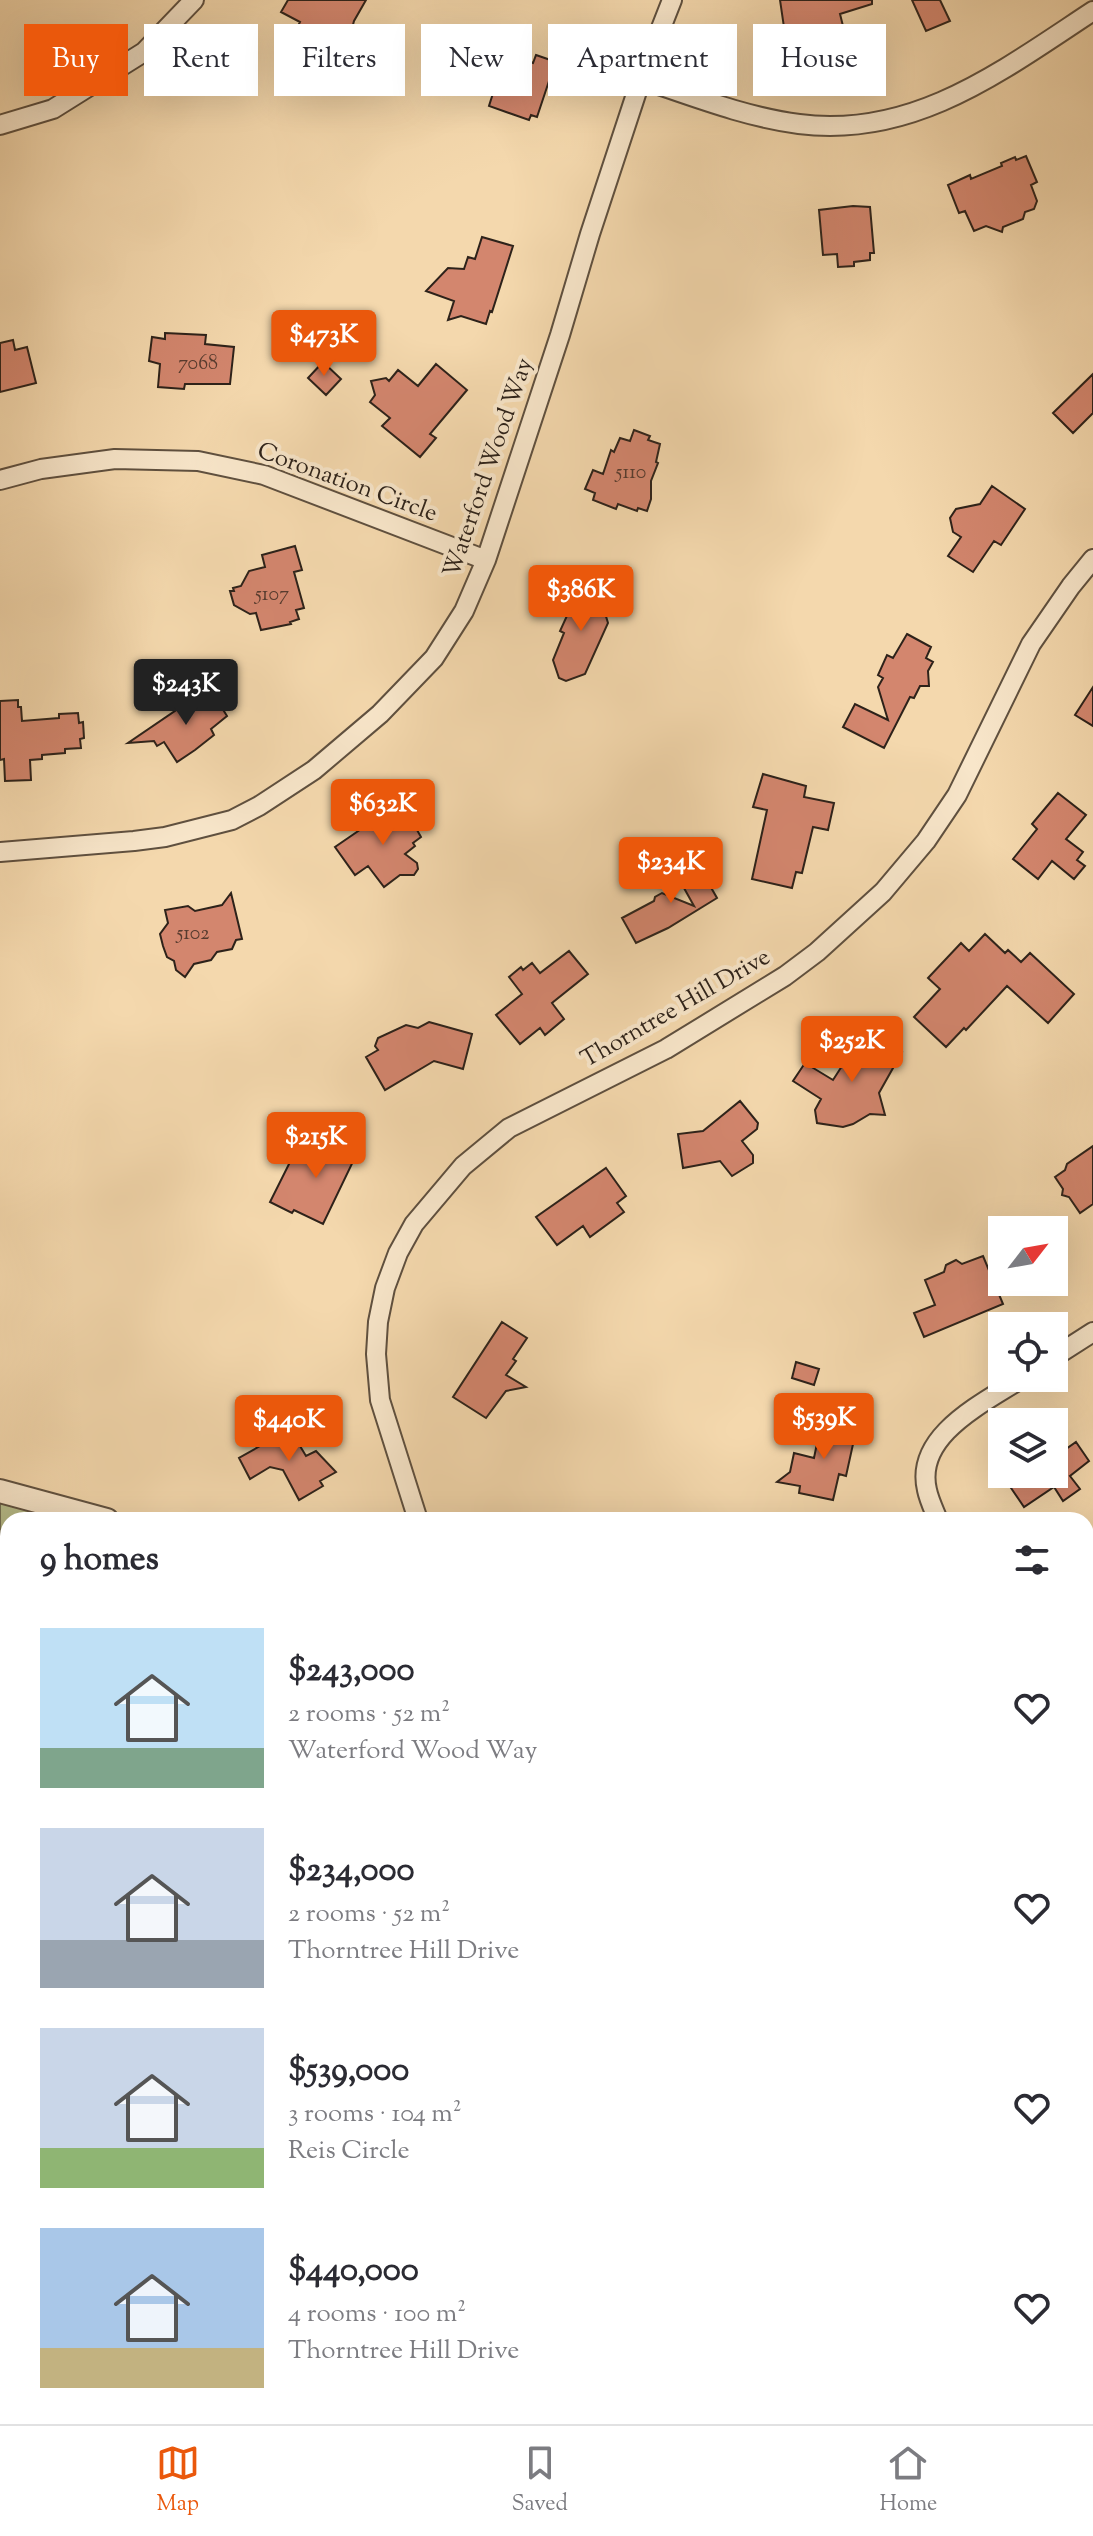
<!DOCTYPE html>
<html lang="en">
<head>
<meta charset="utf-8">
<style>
	body { margin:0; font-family:"Sorts Mill Goudy",serif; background:#f7f7f7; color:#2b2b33; height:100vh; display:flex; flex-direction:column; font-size:30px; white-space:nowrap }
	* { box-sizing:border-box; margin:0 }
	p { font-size:26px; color:#7c7c81 }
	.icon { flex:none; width:44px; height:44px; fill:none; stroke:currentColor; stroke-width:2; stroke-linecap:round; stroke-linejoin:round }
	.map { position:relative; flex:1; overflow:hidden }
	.sheet { position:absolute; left:0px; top:1512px; width:1094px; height:912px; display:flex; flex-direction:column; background:#fff; border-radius:24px 24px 0 0; box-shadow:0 8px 32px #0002 }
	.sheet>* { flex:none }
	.hud { position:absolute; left:24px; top:24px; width:1046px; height:72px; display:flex; gap:16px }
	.needle { width:52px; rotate:59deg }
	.controls { position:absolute; left:988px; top:1216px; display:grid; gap:16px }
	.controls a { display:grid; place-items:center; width:80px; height:80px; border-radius:0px; background:#fff; box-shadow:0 8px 32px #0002; font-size:40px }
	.price { position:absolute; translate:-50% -68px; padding:0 18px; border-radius:8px; background:#ea580c; color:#fff; font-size:26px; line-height:52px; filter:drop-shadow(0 2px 4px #0008) }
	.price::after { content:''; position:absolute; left:50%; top:48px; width:24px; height:18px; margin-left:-12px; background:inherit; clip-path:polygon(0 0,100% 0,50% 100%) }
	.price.on { background:#222; color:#fff }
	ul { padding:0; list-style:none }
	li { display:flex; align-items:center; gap:24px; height:200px; padding:0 40px }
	li span { display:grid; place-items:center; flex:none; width:224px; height:160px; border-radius:0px; color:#555 }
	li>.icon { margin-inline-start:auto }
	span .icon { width:96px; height:96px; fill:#fffc; stroke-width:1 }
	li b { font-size:34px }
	h2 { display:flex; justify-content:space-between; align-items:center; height:96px; padding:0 40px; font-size:34px }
	.pill { padding:0 28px; border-radius:0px; background:#fff; box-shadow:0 8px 32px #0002; font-size:28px; line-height:72px }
	.pill.on { background:#ea580c; color:#fff }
	.tab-bar { display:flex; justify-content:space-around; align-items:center; height:112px; border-top:2px solid #e1e1e2; background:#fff; font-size:22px; color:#7c7c81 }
	.tab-bar a { display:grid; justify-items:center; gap:4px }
	.tab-bar .on { color:#ea580c }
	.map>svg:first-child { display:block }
</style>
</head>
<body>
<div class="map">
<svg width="1093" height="2424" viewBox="0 0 1093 2424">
	<rect width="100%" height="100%" fill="#f4d8ad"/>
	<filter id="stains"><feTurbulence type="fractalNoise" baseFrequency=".0025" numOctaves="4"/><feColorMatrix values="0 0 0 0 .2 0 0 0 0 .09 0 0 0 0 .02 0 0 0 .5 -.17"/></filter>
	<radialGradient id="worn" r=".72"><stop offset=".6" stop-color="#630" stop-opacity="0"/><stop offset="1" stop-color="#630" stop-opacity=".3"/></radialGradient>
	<path fill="#b8bf8d" stroke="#727054" stroke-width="2" d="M 0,1502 L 67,1520 L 8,1520 L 8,2416 L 581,2416 L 590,2424 L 0,2424 Z"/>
	<path fill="#d3866e" stroke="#2d221a" stroke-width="2" d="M 288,0 L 366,0 L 354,21 L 351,32 L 342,43 L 321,31 L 314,43 L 295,32 L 300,22 L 281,12 Z
		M 780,0 L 872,0 L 872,4 L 840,14 L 843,26 L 823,31 L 826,45 L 793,54 L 789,40 L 786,41 Z
		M 912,0 L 940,0 L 950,21 L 926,31 Z
		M 536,55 L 562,64 L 556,84 L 549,81 L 537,117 L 531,115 L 529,120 L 489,106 L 495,87 L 505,82 L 513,57 L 533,63 Z
		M 1026,156 L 1037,182 L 1031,185 L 1037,201 L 1034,209 L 1025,212 L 1023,219 L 1003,227 L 1002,232 L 986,226 L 974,231 L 965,211 L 959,213 L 948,185 L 970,175 L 971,179 L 1002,166 L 1001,163 L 1015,157 L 1016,160 Z
		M 853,206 L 870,207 L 874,253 L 870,253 L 870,260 L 854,262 L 854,266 L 838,267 L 837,254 L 823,255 L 819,210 Z
		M 482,237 L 513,246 L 492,312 L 490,311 L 486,324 L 461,316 L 448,320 L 454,301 L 426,291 L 448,268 L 464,269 L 468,257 L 475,259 Z
		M 165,333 L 206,335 L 205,344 L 234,347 L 230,384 L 185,384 L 184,389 L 158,387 L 160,364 L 149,361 L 152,337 L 165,339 Z
		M 13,340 L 15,350 L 27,347 L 36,383 L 0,392 L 0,343 Z
		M 323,362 L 341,379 L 326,395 L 308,378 Z
		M 436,364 L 467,390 L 430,434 L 436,438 L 420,457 L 382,426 L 390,418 L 370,402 L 375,395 L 371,381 L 386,378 L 389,381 L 398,370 L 418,386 Z
		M 1093,374 L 1093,413 L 1073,433 L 1053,413 Z
		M 634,430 L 650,436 L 648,440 L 660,444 L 656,462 L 658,463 L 651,481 L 651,499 L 647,511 L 638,508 L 637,511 L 618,504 L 616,509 L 593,500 L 595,493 L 585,489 L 593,470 L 603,474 L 611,450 L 614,452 L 620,438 L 630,441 Z
		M 992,486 L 1025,509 L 1001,545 L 994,541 L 973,572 L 948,556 L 961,537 L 953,532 L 950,518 L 956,509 L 980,504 Z
		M 295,546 L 302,570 L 294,572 L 304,608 L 296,610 L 299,619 L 290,622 L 291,624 L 261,630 L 256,613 L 250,614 L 234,605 L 230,591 L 234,591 L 233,588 L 241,586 L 249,571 L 265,567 L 262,555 Z
		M 576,584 L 611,600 L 605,613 L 608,623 L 585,674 L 566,681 L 559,678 L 553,660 L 564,633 L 560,631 L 571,607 L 567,605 Z
		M 907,634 L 931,647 L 926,658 L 933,662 L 928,671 L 929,686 L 920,686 L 914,698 L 910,697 L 884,748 L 843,727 L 855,704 L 888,720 L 878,687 L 883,678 L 878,675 L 887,655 L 893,658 Z
		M 1093,687 L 1093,726 L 1075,715 Z
		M 200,694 L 205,701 L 210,698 L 213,703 L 217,700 L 227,716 L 211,729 L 214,735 L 195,750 L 177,762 L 164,742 L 157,746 L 154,741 L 128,743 Z
		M 18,700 L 18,707 L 21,707 L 22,721 L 59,718 L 59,714 L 78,713 L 79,723 L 83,722 L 84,738 L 80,739 L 81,748 L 65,749 L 65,753 L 42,755 L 42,759 L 30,760 L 31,780 L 5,781 L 4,759 L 0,760 L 0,701 Z
		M 763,774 L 806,786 L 804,797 L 834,803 L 828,830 L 813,827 L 802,873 L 796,872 L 792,888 L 752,879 L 767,810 L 753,807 Z
		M 1058,793 L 1086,815 L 1066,839 L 1083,852 L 1077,860 L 1085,866 L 1074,879 L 1052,861 L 1038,879 L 1013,859 L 1037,829 L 1032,824 Z
		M 399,803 L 418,829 L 417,830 L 421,837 L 413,843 L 415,846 L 405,854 L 417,863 L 418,869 L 414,875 L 400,875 L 384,887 L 368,866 L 355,875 L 335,847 Z
		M 694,858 L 717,898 L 668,928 L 636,943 L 622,918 L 654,901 L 655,897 L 662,893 L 694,906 L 674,870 Z
		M 231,893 L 242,939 L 236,940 L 232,949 L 217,952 L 211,960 L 194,964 L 185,977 L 176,970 L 174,961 L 167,957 L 163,946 L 160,934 L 168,923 L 165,910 L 188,906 L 195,911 L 222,905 Z
		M 985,934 L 1005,953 L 1008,950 L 1021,962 L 1030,953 L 1074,994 L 1048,1023 L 1007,986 L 966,1030 L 964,1028 L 946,1047 L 914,1017 L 940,989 L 928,978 L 961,943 L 969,951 Z
		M 569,951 L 588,974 L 552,1003 L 564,1019 L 545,1035 L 540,1028 L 520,1044 L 496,1015 L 522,994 L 509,977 L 521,967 L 523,970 L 532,963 L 540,973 Z
		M 429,1022 L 472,1034 L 463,1069 L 434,1061 L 385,1090 L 366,1057 L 378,1050 L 375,1046 L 378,1038 L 406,1025 L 418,1028 Z
		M 873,1034 L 902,1052 L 879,1093 L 885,1115 L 870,1114 L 853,1124 L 843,1127 L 817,1123 L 815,1110 L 821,1099 L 793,1081 L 805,1063 L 833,1080 L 853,1049 L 859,1052 Z
		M 740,1101 L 758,1123 L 757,1129 L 742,1141 L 753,1155 L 753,1163 L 732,1176 L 720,1161 L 683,1168 L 678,1134 L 703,1131 Z
		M 332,1133 L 360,1147 L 323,1224 L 294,1210 L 292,1213 L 270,1202 L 292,1158 L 299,1155 L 313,1162 L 324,1141 L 327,1143 Z
		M 1093,1146 L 1093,1204 L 1080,1213 L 1069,1197 L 1062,1195 L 1063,1189 L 1055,1177 L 1065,1170 L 1067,1164 Z
		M 606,1168 L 626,1196 L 617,1203 L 624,1212 L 590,1237 L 583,1226 L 557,1245 L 536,1217 Z
		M 983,1256 L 1003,1304 L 924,1337 L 914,1313 L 935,1305 L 925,1280 L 944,1272 L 946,1265 L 956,1260 L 962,1264 Z
		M 502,1322 L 527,1338 L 513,1359 L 516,1361 L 506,1375 L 526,1387 L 506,1391 L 486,1418 L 453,1397 Z
		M 796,1362 L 819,1369 L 814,1385 L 792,1378 Z
		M 822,1419 L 857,1426 L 846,1476 L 839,1474 L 833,1500 L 799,1493 L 800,1486 L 777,1482 L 790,1472 L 794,1453 L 814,1458 Z
		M 288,1426 L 306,1456 L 316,1451 L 336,1472 L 320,1481 L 323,1486 L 299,1500 L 283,1470 L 270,1467 L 250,1479 L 239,1458 L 267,1442 L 266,1438 Z
		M 1076,1442 L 1089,1461 L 1070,1476 L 1080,1489 L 1063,1501 L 1054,1487 L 1024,1507 L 1009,1485 L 1025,1474 L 1054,1474 L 1054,1453 L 1056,1456 Z"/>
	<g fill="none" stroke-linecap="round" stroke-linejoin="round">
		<g stroke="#5f503f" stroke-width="22">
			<path id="minor" d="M 641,79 C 692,96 745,117 799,124 C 914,139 1003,70 1093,11
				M 0,125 L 53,109 L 144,52 L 194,0
				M 0,480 L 41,469 L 115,459 L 198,461 L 264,475 L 486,560
				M 0,852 L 134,841 L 165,837 L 232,820 L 259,806 L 314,770 L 380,714 L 434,658 L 464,611 L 486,560 L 560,335 L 590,234 L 641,79 L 672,0
				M 1054,1357 L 1093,1332
				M 418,1520 L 380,1400 L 376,1354 L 378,1322 L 385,1288 L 398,1253 L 414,1224 L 463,1166 L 509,1128 L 666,1049 L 785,976 L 817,952 L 883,892 L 926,841 L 957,795 L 1031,644 L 1071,586 L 1093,559
				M 938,1520 C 934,1510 929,1500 927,1490 C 914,1435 984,1403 1022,1378
				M 1086,1743 L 1093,1754
				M 1086,1834 L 1093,1830"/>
		</g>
		<g stroke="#5f503f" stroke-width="26">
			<path id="tertiary" d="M 0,1491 L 107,1520
				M 1053,2416 L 1059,2424"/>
		</g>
		<use href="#minor" stroke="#f8e6ca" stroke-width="18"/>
		<use href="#tertiary" stroke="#f8e6ca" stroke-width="22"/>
	</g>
	<g text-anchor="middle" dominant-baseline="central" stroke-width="8" stroke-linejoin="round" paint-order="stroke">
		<g font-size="20" fill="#563b2f">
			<text x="198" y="364">7068</text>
			<text x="631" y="473">5110</text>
			<text x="272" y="595">5107</text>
			<text x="193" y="934">5102</text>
		</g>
		<g font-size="24" fill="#2d221a" stroke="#f8e6ca">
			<text transform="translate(489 468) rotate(-71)">Waterford Wood Way</text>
			<text transform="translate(347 483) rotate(20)">Coronation Circle</text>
			<text transform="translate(676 1009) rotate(-30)">Thorntree Hill Drive</text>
		</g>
	</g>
	<rect width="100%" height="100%" filter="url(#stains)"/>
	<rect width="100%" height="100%" fill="url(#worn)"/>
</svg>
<div class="controls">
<a><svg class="needle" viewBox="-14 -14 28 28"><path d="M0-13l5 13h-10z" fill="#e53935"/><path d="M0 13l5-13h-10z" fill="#7c7c81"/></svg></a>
<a><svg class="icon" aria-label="locate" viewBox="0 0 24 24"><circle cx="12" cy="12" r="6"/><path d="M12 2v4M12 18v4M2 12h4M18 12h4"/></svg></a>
<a><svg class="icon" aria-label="layers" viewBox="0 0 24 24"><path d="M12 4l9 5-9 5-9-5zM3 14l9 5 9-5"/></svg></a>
</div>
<b class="price" style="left:324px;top:378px">$473K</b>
<b class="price" style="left:581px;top:633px">$386K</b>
<b class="price on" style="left:186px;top:727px">$243K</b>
<b class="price" style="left:383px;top:847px">$632K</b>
<b class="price" style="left:671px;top:905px">$234K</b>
<b class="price" style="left:852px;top:1084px">$252K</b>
<b class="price" style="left:316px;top:1180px">$215K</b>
<b class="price" style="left:824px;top:1461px">$539K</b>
<b class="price" style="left:289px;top:1463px">$440K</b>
<div class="hud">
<a class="pill on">Buy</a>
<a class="pill">Rent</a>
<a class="pill">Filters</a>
<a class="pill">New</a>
<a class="pill">Apartment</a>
<a class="pill">House</a>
</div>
<section class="sheet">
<h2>9 homes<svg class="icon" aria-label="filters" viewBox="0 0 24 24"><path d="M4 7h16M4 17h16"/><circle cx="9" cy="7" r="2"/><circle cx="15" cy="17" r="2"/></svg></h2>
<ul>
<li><span style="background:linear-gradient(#bfe0f5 75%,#7fa58c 0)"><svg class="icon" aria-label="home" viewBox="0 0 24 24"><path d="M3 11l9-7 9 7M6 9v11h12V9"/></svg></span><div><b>$243,000</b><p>2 rooms · 52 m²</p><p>Waterford Wood Way</p></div><svg class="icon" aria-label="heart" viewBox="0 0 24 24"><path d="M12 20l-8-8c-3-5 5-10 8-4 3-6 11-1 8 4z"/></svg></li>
<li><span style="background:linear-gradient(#c9d6e8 70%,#9aa5b1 0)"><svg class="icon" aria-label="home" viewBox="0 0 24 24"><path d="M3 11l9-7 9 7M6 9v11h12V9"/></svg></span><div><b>$234,000</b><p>2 rooms · 52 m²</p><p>Thorntree Hill Drive</p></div><svg class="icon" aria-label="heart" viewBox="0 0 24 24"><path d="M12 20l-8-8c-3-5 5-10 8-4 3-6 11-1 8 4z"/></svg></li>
<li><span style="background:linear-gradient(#c9d6e8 75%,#8fb573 0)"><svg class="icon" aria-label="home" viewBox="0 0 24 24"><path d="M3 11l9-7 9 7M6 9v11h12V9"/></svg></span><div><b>$539,000</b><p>3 rooms · 104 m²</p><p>Reis Circle</p></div><svg class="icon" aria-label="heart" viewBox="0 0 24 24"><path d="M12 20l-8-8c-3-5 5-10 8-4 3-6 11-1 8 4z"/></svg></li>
<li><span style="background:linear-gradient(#a9c7e8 75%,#c2b280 0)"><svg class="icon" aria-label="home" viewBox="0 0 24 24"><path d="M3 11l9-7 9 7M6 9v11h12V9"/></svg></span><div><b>$440,000</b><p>4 rooms · 100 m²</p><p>Thorntree Hill Drive</p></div><svg class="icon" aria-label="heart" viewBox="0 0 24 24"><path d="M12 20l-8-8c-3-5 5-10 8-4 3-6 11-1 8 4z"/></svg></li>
</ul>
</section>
</div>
<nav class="tab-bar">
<a class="on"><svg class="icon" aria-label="map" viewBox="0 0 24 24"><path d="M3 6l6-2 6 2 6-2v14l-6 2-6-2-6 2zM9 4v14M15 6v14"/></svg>Map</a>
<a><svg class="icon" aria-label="saved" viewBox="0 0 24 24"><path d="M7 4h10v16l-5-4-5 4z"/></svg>Saved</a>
<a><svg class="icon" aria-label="home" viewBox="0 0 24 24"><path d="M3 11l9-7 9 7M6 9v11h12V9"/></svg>Home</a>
</nav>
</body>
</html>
